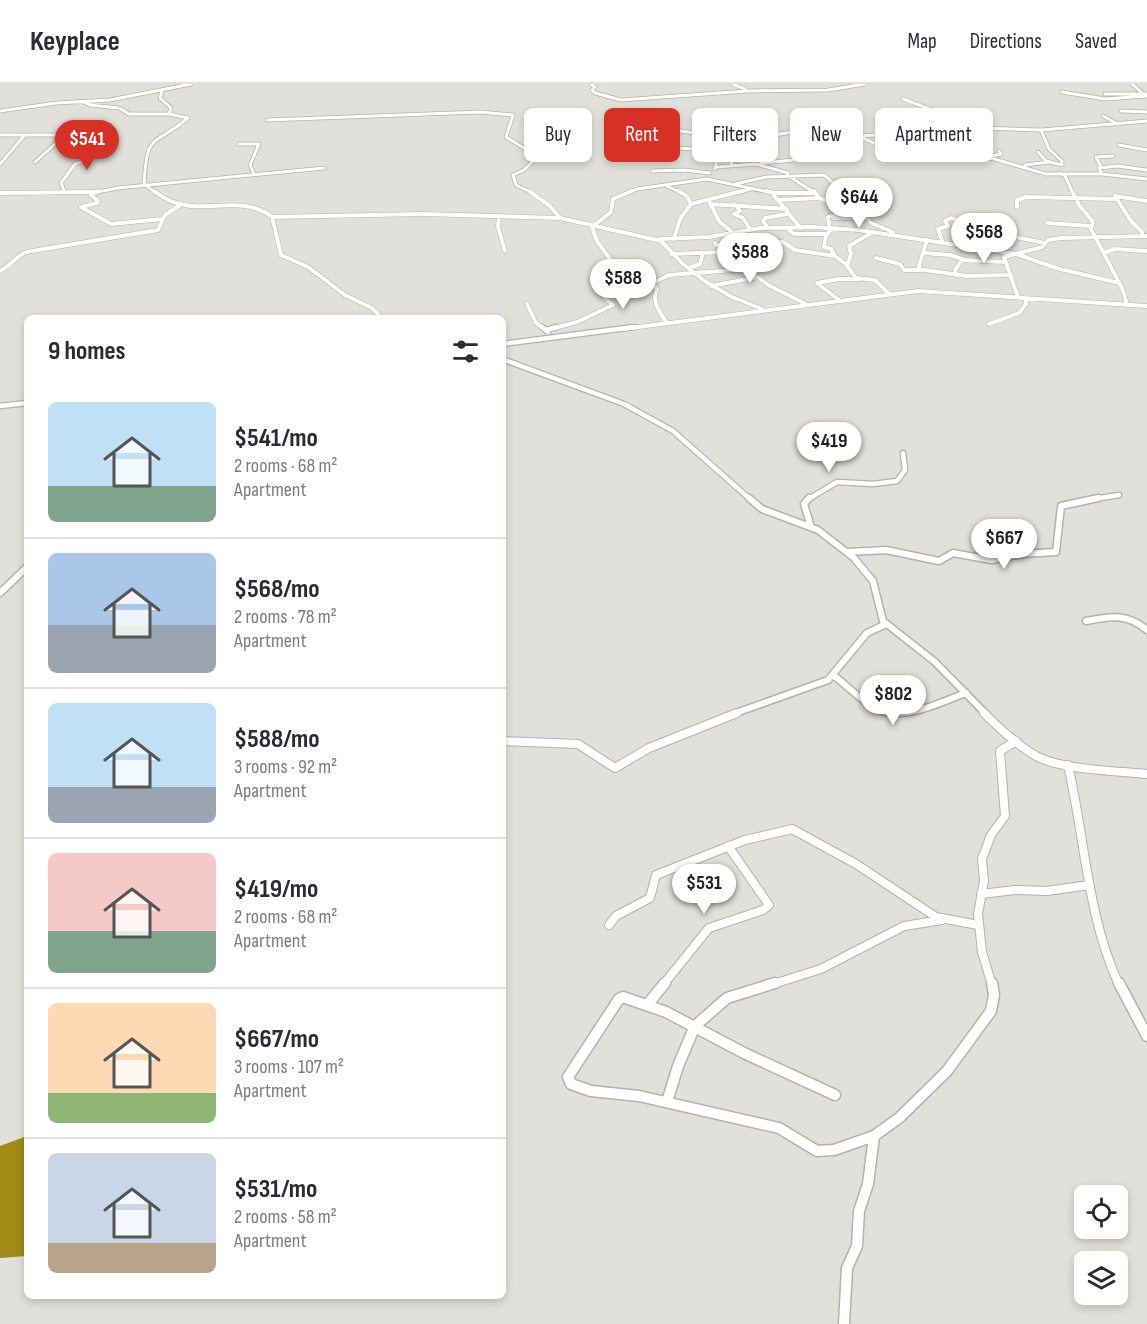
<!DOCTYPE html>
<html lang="en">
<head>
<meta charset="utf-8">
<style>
	body { margin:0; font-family:"Sofia Sans Condensed",sans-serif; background:#f7f7f7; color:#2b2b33; height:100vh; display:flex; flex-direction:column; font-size:22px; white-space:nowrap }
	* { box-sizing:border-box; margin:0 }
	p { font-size:20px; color:#7c7c81 }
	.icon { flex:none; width:33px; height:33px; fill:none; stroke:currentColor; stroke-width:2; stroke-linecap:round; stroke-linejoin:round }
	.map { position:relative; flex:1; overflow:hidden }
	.panel { position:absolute; left:24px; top:231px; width:482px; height:984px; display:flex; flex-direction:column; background:#fff; border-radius:9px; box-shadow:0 3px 9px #0003 }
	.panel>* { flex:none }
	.hud { position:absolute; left:524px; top:24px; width:532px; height:54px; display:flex; gap:12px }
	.buttons { position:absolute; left:1074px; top:1101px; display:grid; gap:12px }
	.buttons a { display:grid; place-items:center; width:54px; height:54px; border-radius:9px; background:#fff; box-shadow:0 3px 9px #0003; font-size:30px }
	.price { position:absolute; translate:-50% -51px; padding:0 14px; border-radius:21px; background:#fff; color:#222; font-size:20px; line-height:39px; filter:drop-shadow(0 2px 3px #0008) }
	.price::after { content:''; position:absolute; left:50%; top:36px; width:18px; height:14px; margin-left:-9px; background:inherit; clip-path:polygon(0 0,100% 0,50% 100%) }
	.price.active { background:#d93025; color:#fff }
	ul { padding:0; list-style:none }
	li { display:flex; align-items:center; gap:18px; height:150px; padding:0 24px }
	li+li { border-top:2px solid #e1e1e2 }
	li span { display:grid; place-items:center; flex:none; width:168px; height:120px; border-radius:9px; color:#555 }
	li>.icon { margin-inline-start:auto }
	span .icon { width:72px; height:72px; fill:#fffc; stroke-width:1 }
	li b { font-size:26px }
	h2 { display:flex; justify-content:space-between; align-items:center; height:72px; padding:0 24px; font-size:26px }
	.chip { padding:0 21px; border-radius:9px; background:#fff; box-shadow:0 3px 9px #0003; font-size:21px; line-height:54px }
	.chip.active { background:#d93025; color:#fff }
	header { display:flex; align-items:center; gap:36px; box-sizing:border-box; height:84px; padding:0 30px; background:#fff; border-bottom:2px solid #e1e1e2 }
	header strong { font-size:28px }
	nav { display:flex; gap:33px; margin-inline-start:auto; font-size:21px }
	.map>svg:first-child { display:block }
</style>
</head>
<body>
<header>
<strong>Keyplace</strong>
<nav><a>Map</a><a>Directions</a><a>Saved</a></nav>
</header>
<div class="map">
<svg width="1147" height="1240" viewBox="0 0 1147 1240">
	<rect width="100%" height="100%" fill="#e1e0da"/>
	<path fill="#a28b16" d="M 27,1052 L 27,1172 L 0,1174 L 0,1062 Z"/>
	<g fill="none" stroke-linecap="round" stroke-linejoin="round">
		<g stroke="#b3b2ad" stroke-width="4.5">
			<path id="minor-far5" d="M 591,0 L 595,3 L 592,6 L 595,9 L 621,16 L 747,7 L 828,6 L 865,0
				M 733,0 L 745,5
				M 1132,0 L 1141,8
				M 162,7 L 160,14 L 171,24 L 169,30
				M 1062,8 L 1105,15 L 1147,12
				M 1105,10 L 1147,10
				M 903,15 L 951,33 L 956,42 L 938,44 L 938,52 L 944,59 L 937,62
				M 81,17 L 90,21 L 119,24 L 129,30 L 169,30 L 188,34 C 153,64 147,46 144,100 L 156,109
				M 0,27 L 57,19 L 110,16 L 191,0
				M 1121,27 L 1147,28
				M 1103,32 L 1118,40
				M 267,36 L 480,28 L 513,31 L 506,53 L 527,66 L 533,77 L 524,86 L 513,91 L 516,101 L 532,109
				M 953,43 L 1041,46
				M 675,44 L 675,46 L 721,53 L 750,54 L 839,42 L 858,52 L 891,50 L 912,60 L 937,62 L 949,67 L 994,75 L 1046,90 L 1102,90 L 1099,84 L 1117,82 L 1147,86
				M 681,47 L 677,52 L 676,64 L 712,66
				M 0,51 L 57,51 L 56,59 L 35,78
				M 707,51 L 712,68 L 717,74 L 715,85
				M 860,53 L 883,63 L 914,60
				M 239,60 L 259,60 L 250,81 L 254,90
				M 1119,61 L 1147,66
				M 900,64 L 930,71 L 952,71
				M 1038,68 L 1046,77 L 1062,81
				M 992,72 L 1001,70 L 999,67
				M 761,79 L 794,76
				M 0,80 L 24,52
				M 1025,81 L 1049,78
				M 1062,81 L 1062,77 L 1049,65 L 1041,46 L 1147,37
				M 731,82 L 732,77 L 739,76
				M 717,83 L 756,80 L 788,89
				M 1101,83 L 1096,73 L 1113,72
				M 652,87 L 684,86 L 710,89
				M 1060,89 L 1065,92 L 1073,109
				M 1102,90 L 1147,95
				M 787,91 L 815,109
				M 735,100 L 766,93 L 824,91 L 845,109
				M 667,102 L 681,109
				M 65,108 L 61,99 L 75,80 L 103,70
				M 21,109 L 93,108
				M 92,109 L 118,104 L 324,84
				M 628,109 L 637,105 L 707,95 L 773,109
				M 736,109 L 751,105"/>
		</g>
		<g stroke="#b3b2ad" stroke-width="5">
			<path id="minor-far4" d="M 98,107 L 91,111 L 98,117 L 97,119 L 81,123 L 111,140 L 163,135
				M 154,107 C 195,140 235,105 272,133 L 281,171 L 308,183 L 345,211 L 372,224 L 382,234
				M 529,107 L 550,122 L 560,134 L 661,157 L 683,180 L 706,198 L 732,213 L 762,225
				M 678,107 L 687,112 L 691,120
				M 766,107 L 774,109 L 774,112 C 785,123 790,133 801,144
				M 814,107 L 819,114 L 841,122
				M 1072,107 L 1079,121 L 1093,138 L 1091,145 L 1122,204 L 1127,220
				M 0,109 L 93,108
				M 774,109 L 815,109
				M 825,115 L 852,113
				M 779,116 L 819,114
				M 709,117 L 719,137 L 732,148
				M 710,120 L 787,125
				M 735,120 L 740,127 L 734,130 L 743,134 L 750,145
				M 836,121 L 856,118 L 843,107
				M 1017,123 L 1017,116 L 1026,113 L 1116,115
				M 499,132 L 498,143 L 505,167
				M 272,133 L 423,130 L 560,134
				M 834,134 L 867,134 L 871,139 L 893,148
				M 1047,139 L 1091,142
				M 768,144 L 763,137 L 765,134 L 787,130
				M 787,144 L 794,150 L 828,150
				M 873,148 L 849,162 L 851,170 L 847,182 L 856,194 L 875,196 L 889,210
				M 1142,152 L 1142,148 L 1131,137 L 1115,112 L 1147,117
				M 659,155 L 709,153 L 761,144 L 813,143 L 858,146 L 1016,170 L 1056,184 L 1119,199
				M 674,155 L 680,135 L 691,120 L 742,107
				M 927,156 L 918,185 L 967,192 L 1011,191
				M 942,157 L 938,145 L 948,142 L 945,137 L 951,134 L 995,149 L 1045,159
				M 715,159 L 768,201 L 806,220
				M 716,161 L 783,158 L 795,166 L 835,172
				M 924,169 L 950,171 L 963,175 L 955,186 L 956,191
				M 1104,169 L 1115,165 L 1147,167
				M 671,170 L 725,168
				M 876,174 L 900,180 L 904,186 L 921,186
				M 737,175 L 771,172
				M 963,176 L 1005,178
				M 612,178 L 597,157 L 592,143 L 611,128 L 613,115 L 632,107
				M 847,181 L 835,172 L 831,165 L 824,163 L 826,151 L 830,147 L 828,133 L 853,127
				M 689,184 L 700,180 L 703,169
				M 0,187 C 11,181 17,172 26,168 L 158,146 L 165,131 L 179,122
				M 652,199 L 657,205 C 651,218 660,228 667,239
				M 711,202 L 758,193
				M 1018,213 L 1004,173 L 1042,163 L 1048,156 L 1061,154 L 1147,152
				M 839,216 L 817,199 L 839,195 L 859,195
				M 527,220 L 536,239 L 544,245
				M 989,240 L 1019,229 L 1026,220 L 1025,213
				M 551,245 L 577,238 L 613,221 L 603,212 L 657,197 L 669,191 L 747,185
				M 623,245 L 918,207 L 1147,222"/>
		</g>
		<g stroke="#b3b2ad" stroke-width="7">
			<path id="minor-far3" d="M 542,243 L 548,248
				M 546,246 L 557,243
				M 502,260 L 634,243
				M 502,275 L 624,320 L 673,347 L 751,416
				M 0,322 L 27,319
				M 807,416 L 837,398 L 873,400 L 897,397 L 905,386 L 903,369
				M 1087,416 L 1119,411"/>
		</g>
		<g stroke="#b3b2ad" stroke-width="9">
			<path id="minor-far2" d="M 749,414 L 762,425 L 818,446 L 854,474 L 873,497 L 883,537 L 935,578 L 986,630
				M 809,414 L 804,420 L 811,443
				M 847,468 L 886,466 L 939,477 L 953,469 L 992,476 L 1021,470 L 1056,468 L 1061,422 L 1098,414
				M 0,509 L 27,483
				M 1086,537 C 1110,532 1127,529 1147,546
				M 834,592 C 848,602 860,616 875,624 C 902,639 940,618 966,609
				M 733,630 L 828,596 L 867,549 L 886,540"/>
		</g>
		<g stroke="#b3b2ad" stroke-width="10">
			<path id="minor-far1" d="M 984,629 C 999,644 1019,663 1038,673 C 1064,686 1117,687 1147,690
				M 502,657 L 578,660 L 615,684 L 649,664 L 737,629
				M 1068,681 C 1085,755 1087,831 1119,901
				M 981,810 L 1015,806 L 1047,807 L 1089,801
				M 609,841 L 616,832 L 650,814 L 656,791 L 745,756 L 792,745 L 856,780 L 936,833 L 978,841
				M 663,901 L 709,844 L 763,826 L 769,821 L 728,762
				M 770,901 L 821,885 L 904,842 L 942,836
				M 992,901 L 982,868 L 978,830 L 984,797 L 982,775 L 991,751 L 1005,732 L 1000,667 L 1016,657"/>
		</g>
		<g stroke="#b3b2ad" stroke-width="13">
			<path id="minor" d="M 1119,899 L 1147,952
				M 647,921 L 665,899
				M 835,1011 L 746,970 L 666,928 L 623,913 L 619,915 L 568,993 L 571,1000 L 591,1007 L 639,1012 L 779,1044 L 817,1067 L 834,1066 L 874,1052 L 899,1034 L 947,987 L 991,927 L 994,911 L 992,899
				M 667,1018 L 678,982 L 695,942 L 727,914 L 775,899
				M 844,1240 L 847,1184 L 857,1162 L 859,1127 L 868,1100 L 874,1052"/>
		</g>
		<use href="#minor-far5" stroke="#fff" stroke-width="3"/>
		<use href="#minor-far4" stroke="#fff" stroke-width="4"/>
		<use href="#minor-far3" stroke="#fff" stroke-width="4.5"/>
		<use href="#minor-far2" stroke="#fff" stroke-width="6"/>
		<use href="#minor-far1" stroke="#fff" stroke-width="8"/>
		<use href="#minor" stroke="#fff" stroke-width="10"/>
	</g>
</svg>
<div class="buttons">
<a><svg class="icon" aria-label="locate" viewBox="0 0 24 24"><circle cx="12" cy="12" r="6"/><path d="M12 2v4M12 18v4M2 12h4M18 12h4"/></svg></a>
<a><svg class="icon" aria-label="layers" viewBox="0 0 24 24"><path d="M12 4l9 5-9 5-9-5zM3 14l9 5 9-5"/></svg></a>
</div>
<b class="price active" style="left:87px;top:87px">$541</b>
<b class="price" style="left:859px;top:145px">$644</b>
<b class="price" style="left:984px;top:180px">$568</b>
<b class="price" style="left:750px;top:200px">$588</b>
<b class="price" style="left:623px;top:226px">$588</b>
<b class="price" style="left:829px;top:389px">$419</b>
<b class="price" style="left:1004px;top:486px">$667</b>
<b class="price" style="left:893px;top:642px">$802</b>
<b class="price" style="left:704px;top:831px">$531</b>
<div class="hud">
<a class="chip">Buy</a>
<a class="chip active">Rent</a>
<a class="chip">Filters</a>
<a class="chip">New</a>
<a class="chip">Apartment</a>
</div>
<section class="panel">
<h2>9 homes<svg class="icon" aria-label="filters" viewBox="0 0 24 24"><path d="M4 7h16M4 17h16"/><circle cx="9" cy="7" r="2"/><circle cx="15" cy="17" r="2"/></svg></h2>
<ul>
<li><span style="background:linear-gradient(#bfe0f5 70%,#7fa58c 0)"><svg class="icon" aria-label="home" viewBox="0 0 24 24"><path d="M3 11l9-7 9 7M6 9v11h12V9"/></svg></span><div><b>$541/mo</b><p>2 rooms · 68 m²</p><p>Apartment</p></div></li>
<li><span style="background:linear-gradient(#a9c7e8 60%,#9aa5b1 0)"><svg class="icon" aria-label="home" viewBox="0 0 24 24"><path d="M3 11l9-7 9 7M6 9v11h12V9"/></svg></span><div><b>$568/mo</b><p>2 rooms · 78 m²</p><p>Apartment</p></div></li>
<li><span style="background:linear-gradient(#bfe0f5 70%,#9aa5b1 0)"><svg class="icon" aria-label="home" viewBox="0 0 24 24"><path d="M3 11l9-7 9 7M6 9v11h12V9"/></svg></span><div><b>$588/mo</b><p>3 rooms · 92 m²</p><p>Apartment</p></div></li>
<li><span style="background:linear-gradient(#f6c9c9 65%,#7fa58c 0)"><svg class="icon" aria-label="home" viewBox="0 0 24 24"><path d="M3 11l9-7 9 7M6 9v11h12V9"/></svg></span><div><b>$419/mo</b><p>2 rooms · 68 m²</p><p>Apartment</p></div></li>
<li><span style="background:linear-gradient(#ffd9b3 75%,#8fb573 0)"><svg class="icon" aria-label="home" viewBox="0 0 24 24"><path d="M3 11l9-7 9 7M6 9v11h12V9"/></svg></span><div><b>$667/mo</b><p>3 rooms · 107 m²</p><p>Apartment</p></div></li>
<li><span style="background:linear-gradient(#c9d6e8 75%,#b9a48a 0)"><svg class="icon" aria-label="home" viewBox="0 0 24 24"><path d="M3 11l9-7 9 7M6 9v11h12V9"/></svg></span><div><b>$531/mo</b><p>2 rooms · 58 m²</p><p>Apartment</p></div></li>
</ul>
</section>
</div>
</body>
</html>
